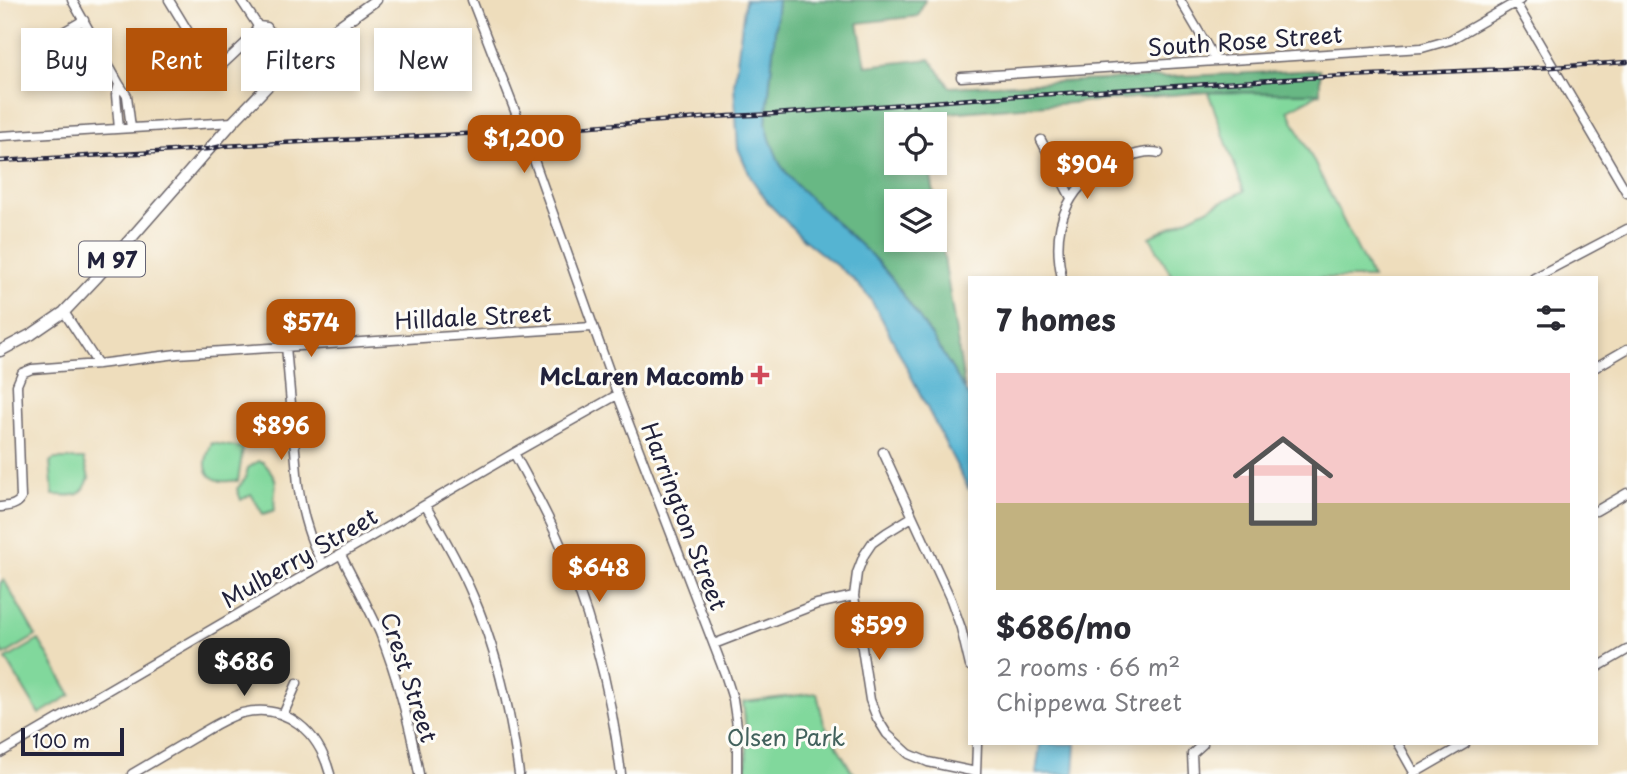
<!DOCTYPE html>
<html lang="en">
<head>
<meta charset="utf-8">
<style>
	body { margin:0; font-family:"Playpen Sans",sans-serif; background:#f7f7f7; color:#2b2b33; height:100vh; display:flex; flex-direction:column; font-size:26px; white-space:nowrap }
	* { box-sizing:border-box; margin:0 }
	p { font-size:23px; color:#7c7c81 }
	.icon { flex:none; width:38px; height:38px; fill:none; stroke:currentColor; stroke-width:2; stroke-linecap:round; stroke-linejoin:round }
	.map { position:relative; flex:1; overflow:hidden }
	.sheet { position:absolute; left:968px; top:276px; width:630px; height:469px; display:flex; flex-direction:column; background:#fff; border-radius:0px; box-shadow:0 4px 10px #0003 }
	.sheet>* { flex:none }
	.top-card { position:absolute; left:21px; top:28px; width:665px; height:63px; display:flex; gap:14px }
	.tools { position:absolute; left:884px; top:112px; display:grid; gap:14px }
	.tools a { display:grid; place-items:center; width:63px; height:63px; border-radius:0px; background:#fff; box-shadow:0 4px 10px #0003; font-size:35px }
	.scale { position:absolute; left:21px; bottom:18px; width:103px; box-sizing:border-box; padding-left:7px; border:4px solid #22223b; border-top:0; font-size:19px; line-height:24px; white-space:nowrap; color:#22223b; -webkit-text-stroke:5px #fdfcf7; paint-order:stroke }
	.price { position:absolute; translate:-50% -60px; padding:0 16px; border-radius:14px; background:#b45309; color:#fff; font-size:23px; line-height:46px; filter:drop-shadow(0 2px 4px #0008) }
	.price::after { content:''; position:absolute; left:50%; top:42px; width:21px; height:16px; margin-left:-10px; background:inherit; clip-path:polygon(0 0,100% 0,50% 100%) }
	.price.active { background:#222; color:#fff }
	ul { padding:0; list-style:none }
	li { display:grid; align-content:center; gap:14px; height:371px; padding:0 28px }
	li+li { border-top:2px solid #e1e1e2 }
	li span { display:grid; place-items:center; height:217px; border-radius:0px; color:#555 }
	li>.icon { margin-inline-start:auto }
	span .icon { width:126px; height:126px; fill:#fffc; stroke-width:1 }
	li b { font-size:30px }
	h2 { display:flex; justify-content:space-between; align-items:center; height:84px; padding:0 28px; font-size:30px }
	.tag { padding:0 24px; border-radius:0px; background:#fff; box-shadow:0 4px 10px #0003; font-size:24px; line-height:63px }
	.tag.active { background:#b45309; color:#fff }
	.map>svg:first-child { display:block }
</style>
</head>
<body>
<div class="map">
<svg width="1627" height="774" viewBox="0 0 1627 774">
	<rect width="100%" height="100%" fill="#fdfcf7"/>
	<filter id="ink" filterUnits="userSpaceOnUse"><feTurbulence type="fractalNoise" baseFrequency=".0143" numOctaves="2"/><feDisplacementMap in="SourceGraphic" scale="14" xChannelSelector="R" yChannelSelector="G"/><feConvolveMatrix kernelMatrix="1 2 1 2 8 2 1 2 1" color-interpolation-filters="sRGB"/></filter>
	<filter id="wash" filterUnits="userSpaceOnUse"><feTurbulence type="fractalNoise" baseFrequency=".00686" numOctaves="4" result="noise"/><feDisplacementMap in="SourceGraphic" scale="28" xChannelSelector="R" yChannelSelector="G"/><feGaussianBlur stdDeviation="1.57" result="paint"/><feColorMatrix in="noise" values="0 0 0 0 0 0 0 0 0 0 0 0 0 0 0 0 0 1.4 0 .05"/><feComposite in="paint" operator="in"/></filter>
	<g filter="url(#wash)">
		<rect width="100%" height="100%" fill="#eeddbc"/>
		<path fill="#81d89c" stroke="#527d6c" stroke-width="2" d="M 1208,92 L 1320,93 L 1288,110 L 1372,278 L 1173,278 L 1150,237 L 1244,191 Z
			M 212,443 L 243,448 L 238,481 C 232,480 227,482 221,481 C 200,476 205,458 212,443 Z
			M 54,459 L 84,459 L 89,478 C 82,500 72,495 53,495 L 50,462 Z
			M 259,461 L 263,462 C 285,486 271,485 275,510 L 263,514 L 251,494 L 241,500 L 237,489 L 245,479 L 248,468 Z
			M 4,580 L 36,636 L 4,655 L 0,648 L 0,583 Z
			M 39,640 L 71,695 L 39,714 L 6,659 Z
			M 817,693 L 824,724 L 851,770 L 855,774 L 746,774 L 747,741 L 743,702 Z"/>
		<path fill="#68b884" stroke="#456d60" stroke-width="2" fill-rule="evenodd" d="M 778,0 L 925,0 L 918,16 L 858,23 L 866,66 L 930,59 L 950,87 L 1320,70 L 1320,93 L 1208,92 L 922,115 L 923,124 L 896,124 L 896,163 L 929,163 L 965,390 L 933,338 L 890,276 L 872,256 L 794,183 L 780,164 L 770,139 L 766,124 ZM 896,201 L 934,201 L 934,240 L 896,240 Z"/>
		<path fill="#54b4d2" stroke="#3b6b86" stroke-width="2" d="M 745,0 L 778,0 L 766,124 L 770,139 L 780,164 L 794,183 L 872,256 L 890,276 L 933,338 L 965,390 L 970,398 L 969,490 L 882,319 L 869,297 L 852,278 L 803,239 L 769,204 L 751,178 L 738,148 L 734,85 Z
			M 1040,744 L 1076,744 L 1074,774 L 1036,774 Z"/>
	</g>
	<g filter="url(#ink)">
		<g fill="none" stroke-linecap="round" stroke-linejoin="round">
			<g stroke="#696368" stroke-width="11">
				<path id="minor" d="M 72,0 L 119,84 L 127,96 L 131,128
					M 169,0 L 206,61 L 215,66 L 221,66 L 252,37 L 258,26
					M 241,0 L 258,26 L 260,39 L 281,72
					M 472,0 L 534,160 L 617,393 L 725,674 L 733,699 L 737,726 L 737,774
					M 1180,0 L 1216,61
					M 1514,0 L 1627,193
					M 258,26 L 267,27 L 291,63
					M 30,51 L 84,20
					M 961,77 L 1422,48 L 1450,40 L 1520,0
					M 119,84 L 116,95 L 119,129
					M 0,136 L 233,122
					M 1041,140 L 1071,198
					M 1062,278 C 1050,224 1068,180 1122,159 C 1133,155 1146,150 1159,153
					M 1534,278 L 1627,229
					M 64,312 L 98,364
					M 286,346 L 298,485 C 302,513 309,540 323,564
					M 1596,367 L 1627,349
					M 883,452 L 951,600 L 961,628 L 970,666
					M 514,453 C 528,479 542,504 554,530 C 590,607 611,690 621,774
					M 425,505 C 443,535 460,565 473,596 C 497,651 511,715 519,774
					M 0,507 C 8,506 17,506 21,498 L 17,385 L 22,373 L 32,369 L 98,364 L 177,354 L 592,327
					M 1596,511 L 1627,493
					M 912,517 L 886,533 L 872,543 L 864,555 L 857,573 L 854,596 L 870,700 L 877,718 L 887,734 L 909,754 L 928,762 L 976,772
					M 341,555 C 354,581 368,606 380,633 C 398,678 410,726 419,774
					M 714,644 L 817,604 L 854,596
					M 1596,668 L 1627,650
					M 283,715 L 297,683
					M 1398,744 L 1415,774
					M 0,753 L 514,453 L 617,395
					M 132,774 C 152,762 173,750 193,738 C 209,729 224,718 242,713 C 287,702 319,733 330,774
					M 976,774 L 977,744
					M 1193,774 L 1192,754 L 1203,744
					M 1413,774 L 1465,744"/>
			</g>
			<g stroke="#696368" stroke-width="13">
				<path id="major" d="M 0,351 L 32,334 L 64,312 L 98,276 L 233,122 L 281,72 L 318,41 L 376,0"/>
			</g>
			<use href="#minor" stroke="#fff" stroke-width="8"/>
			<use href="#major" stroke="#fff" stroke-width="10"/>
			<g stroke="#22223b" stroke-width="4.5">
				<path id="rail" d="M 0,161 L 209,149 L 222,146 L 523,131 L 729,116 L 775,114 L 971,99 L 1303,78 L 1553,67 L 1627,62"/>
			</g>
			<use href="#rail" stroke="#fdfcf7" stroke-width="2" stroke-dasharray="5" stroke-linecap="butt"/>
		</g>
	</g>
	<path fill="#d1495b" stroke="#fdfcf7" stroke-width="2.5" d="M756.5 364.5h7v7h7v7h-7v7h-7v-7h-7v-7h7z"/>
	<g text-anchor="middle" dominant-baseline="central" stroke-width="6" stroke-linejoin="round" paint-order="stroke">
		<rect fill="#fdfcf7" stroke="#646373" stroke-width="2" x="79" y="241.5" width="66" height="35" rx="5"/>
		<g font-size="21" font-weight="bold" fill="#22223b">
			<text x="112" y="259">M 97</text>
		</g>
		<g font-size="23" fill="#22223b" stroke="#fdfcf7">
			<text transform="translate(1245 40) rotate(-4)">South Rose Street</text>
			<text transform="translate(473 316) rotate(-3)">Hilldale Street</text>
			<text transform="translate(685 516) rotate(69)">Harrington Street</text>
			<text transform="translate(299 557) rotate(-30)">Mulberry Street</text>
			<text transform="translate(410 677) rotate(72)">Crest Street</text>
		</g>
		<g font-size="23" font-weight="bold" fill="#22223b" stroke="#fdfcf7" text-anchor="end">
			<text x="744" y="375">McLaren Macomb</text>
		</g>
		<g font-size="23" fill="#43625d" stroke="#fdfcf7">
			<text x="786" y="736">Olsen Park</text>
		</g>
	</g>
</svg>
<div class="tools">
<a><svg class="icon" aria-label="locate" viewBox="0 0 24 24"><circle cx="12" cy="12" r="6"/><path d="M12 2v4M12 18v4M2 12h4M18 12h4"/></svg></a>
<a><svg class="icon" aria-label="layers" viewBox="0 0 24 24"><path d="M12 4l9 5-9 5-9-5zM3 14l9 5 9-5"/></svg></a>
</div>
<div class="scale">100 m</div>
<b class="price" style="left:524px;top:175px">$1,200</b>
<b class="price" style="left:1087px;top:201px">$904</b>
<b class="price" style="left:311px;top:359px">$574</b>
<b class="price" style="left:281px;top:462px">$896</b>
<b class="price" style="left:599px;top:604px">$648</b>
<b class="price" style="left:879px;top:662px">$599</b>
<b class="price active" style="left:244px;top:698px">$686</b>
<div class="top-card">
<a class="tag">Buy</a>
<a class="tag active">Rent</a>
<a class="tag">Filters</a>
<a class="tag">New</a>
</div>
<section class="sheet">
<h2>7 homes<svg class="icon" aria-label="filters" viewBox="0 0 24 24"><path d="M4 7h16M4 17h16"/><circle cx="9" cy="7" r="2"/><circle cx="15" cy="17" r="2"/></svg></h2>
<ul>
<li><span style="background:linear-gradient(#f6c9c9 60%,#c2b280 0)"><svg class="icon" aria-label="home" viewBox="0 0 24 24"><path d="M3 11l9-7 9 7M6 9v11h12V9"/></svg></span><div><b>$686/mo</b><p>2 rooms · 66 m²</p><p>Chippewa Street</p></div></li>
</ul>
</section>
</div>
</body>
</html>
